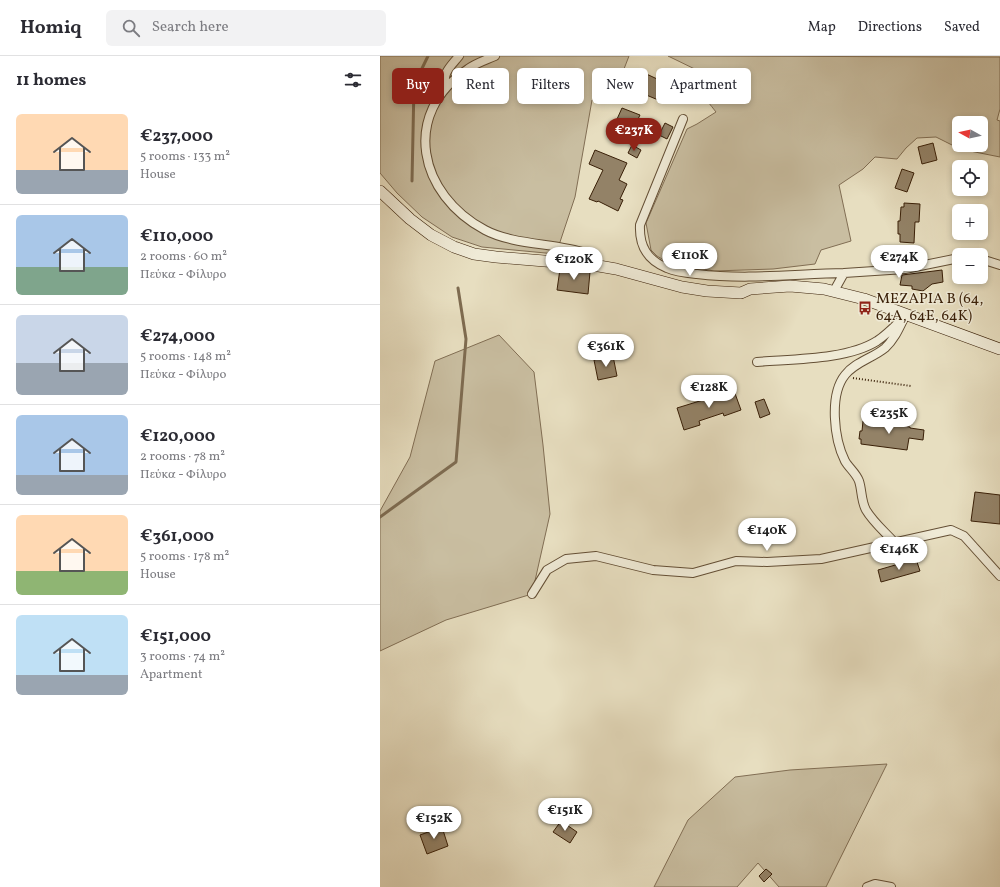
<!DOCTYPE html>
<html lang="en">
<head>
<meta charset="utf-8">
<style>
	body { margin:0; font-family:Vollkorn,serif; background:#f2f2f3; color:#2b2b33; height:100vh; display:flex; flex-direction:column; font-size:15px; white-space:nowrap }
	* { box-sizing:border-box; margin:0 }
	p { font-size:13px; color:#7c7c81 }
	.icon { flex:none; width:22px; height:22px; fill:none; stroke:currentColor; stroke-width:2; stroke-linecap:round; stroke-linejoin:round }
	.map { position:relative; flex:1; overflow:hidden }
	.side { display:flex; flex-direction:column; background:#fff; width:380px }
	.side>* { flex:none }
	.banner { position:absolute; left:12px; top:12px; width:380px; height:36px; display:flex; gap:8px }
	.needle { width:26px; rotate:278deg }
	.tools { position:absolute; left:572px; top:60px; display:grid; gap:8px }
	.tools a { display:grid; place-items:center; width:36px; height:36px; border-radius:6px; background:#fff; box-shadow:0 2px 6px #0003; font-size:20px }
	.price { position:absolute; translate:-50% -34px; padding:0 9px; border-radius:14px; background:#fff; color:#222; font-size:13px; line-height:26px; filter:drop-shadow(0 1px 2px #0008) }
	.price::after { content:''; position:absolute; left:50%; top:24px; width:12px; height:9px; margin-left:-6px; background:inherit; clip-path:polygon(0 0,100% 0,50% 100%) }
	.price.active { background:#8f2418; color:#fff }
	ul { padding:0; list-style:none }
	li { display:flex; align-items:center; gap:12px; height:100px; padding:0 16px }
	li+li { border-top:1px solid #e1e1e2 }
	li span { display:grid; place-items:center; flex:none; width:112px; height:80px; border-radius:6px; color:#555 }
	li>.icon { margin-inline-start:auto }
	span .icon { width:48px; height:48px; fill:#fffc; stroke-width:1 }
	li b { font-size:17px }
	h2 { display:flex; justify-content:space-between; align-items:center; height:48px; padding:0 16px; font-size:17px }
	.pill { padding:0 14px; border-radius:6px; background:#fff; box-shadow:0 2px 6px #0003; font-size:14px; line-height:36px }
	.pill.active { background:#8f2418; color:#fff }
	header { display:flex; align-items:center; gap:24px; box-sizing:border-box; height:56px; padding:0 20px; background:#fff; border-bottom:1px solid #e1e1e2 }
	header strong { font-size:19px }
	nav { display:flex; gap:22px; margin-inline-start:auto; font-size:14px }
	.search { width:280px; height:36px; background:#f2f2f3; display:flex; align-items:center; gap:10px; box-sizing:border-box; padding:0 14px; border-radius:6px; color:#7c7c81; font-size:15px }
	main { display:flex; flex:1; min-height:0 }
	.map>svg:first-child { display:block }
</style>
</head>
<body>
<header>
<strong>Homiq</strong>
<div class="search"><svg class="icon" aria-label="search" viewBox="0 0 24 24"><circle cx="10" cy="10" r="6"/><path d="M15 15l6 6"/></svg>Search here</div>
<nav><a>Map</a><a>Directions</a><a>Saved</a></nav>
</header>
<main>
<section class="side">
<h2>11 homes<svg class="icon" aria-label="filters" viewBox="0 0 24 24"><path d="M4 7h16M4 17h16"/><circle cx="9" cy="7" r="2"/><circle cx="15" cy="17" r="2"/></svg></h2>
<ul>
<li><span style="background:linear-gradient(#ffd9b3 70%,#9aa5b1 0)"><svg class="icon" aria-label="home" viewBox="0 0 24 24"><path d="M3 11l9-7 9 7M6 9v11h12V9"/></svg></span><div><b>€237,000</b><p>5 rooms · 133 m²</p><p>House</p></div></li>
<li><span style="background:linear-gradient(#a9c7e8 65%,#7fa58c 0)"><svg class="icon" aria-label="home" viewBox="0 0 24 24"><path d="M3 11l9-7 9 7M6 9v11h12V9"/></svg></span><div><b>€110,000</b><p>2 rooms · 60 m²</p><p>Πεύκα - Φίλυρο</p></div></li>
<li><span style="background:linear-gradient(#c9d6e8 60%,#9aa5b1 0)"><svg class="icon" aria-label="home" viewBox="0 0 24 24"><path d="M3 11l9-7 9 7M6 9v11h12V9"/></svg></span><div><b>€274,000</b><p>5 rooms · 148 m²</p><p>Πεύκα - Φίλυρο</p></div></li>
<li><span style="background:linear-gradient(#a9c7e8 75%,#9aa5b1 0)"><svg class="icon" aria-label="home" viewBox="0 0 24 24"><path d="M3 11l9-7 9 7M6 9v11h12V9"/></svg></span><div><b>€120,000</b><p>2 rooms · 78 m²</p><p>Πεύκα - Φίλυρο</p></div></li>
<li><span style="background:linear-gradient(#ffd9b3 70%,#8fb573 0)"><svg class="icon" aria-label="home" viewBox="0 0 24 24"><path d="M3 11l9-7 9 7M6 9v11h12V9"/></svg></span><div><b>€361,000</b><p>5 rooms · 178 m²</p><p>House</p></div></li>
<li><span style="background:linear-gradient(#bfe0f5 75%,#9aa5b1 0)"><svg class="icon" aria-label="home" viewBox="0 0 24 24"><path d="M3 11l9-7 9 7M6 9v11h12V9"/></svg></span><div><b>€151,000</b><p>3 rooms · 74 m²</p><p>Apartment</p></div></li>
</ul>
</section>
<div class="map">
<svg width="620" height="831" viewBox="0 0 620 831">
	<rect width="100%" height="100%" fill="#e7dec0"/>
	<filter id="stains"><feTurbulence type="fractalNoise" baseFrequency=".005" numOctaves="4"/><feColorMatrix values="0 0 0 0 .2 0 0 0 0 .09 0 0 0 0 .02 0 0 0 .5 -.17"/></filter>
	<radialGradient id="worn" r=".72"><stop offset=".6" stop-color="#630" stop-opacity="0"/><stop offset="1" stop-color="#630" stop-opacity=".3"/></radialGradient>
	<path fill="#c9bea1" stroke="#816e54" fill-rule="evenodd" d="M 0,0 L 249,0 L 237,31 L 226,44 L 212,44 L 195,141 L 176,198 L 102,191 L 72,181 L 42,161 L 17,137 L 0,117 Z
		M 288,0 L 620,1 L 620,53 L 617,64 L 620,65 L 620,101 L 580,93 L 556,81 L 537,82 L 526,92 L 517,103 L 495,101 L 483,113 L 459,129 L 471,185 L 441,194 L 435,208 L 393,213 L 334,215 L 287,206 L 277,200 L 271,194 L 266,167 L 307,73 L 317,68 L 336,56 C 323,39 319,39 323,17 ZM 579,67 L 601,67 L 601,89 L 579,89 Z
		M 119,279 L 154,316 L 163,389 L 170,458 L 152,538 L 66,564 L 0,595 L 0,455 L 30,401 L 55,305 Z
		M 507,708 L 446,831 L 399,831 L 378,807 L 357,831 L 274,831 L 308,764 L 355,721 L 410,714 Z"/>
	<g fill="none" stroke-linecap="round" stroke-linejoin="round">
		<path stroke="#7e6b50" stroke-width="3" d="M 32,125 L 34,29 L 48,0
			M 0,461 L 76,406 L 86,283 L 78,232"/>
	</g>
	<path fill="#938267" stroke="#391f07" d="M 260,15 L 290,29 L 283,46 L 252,33 Z
		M 242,52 L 260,59 L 250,80 L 233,72 Z
		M 285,67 L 293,71 L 287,83 L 279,79 Z
		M 553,87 L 557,104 L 542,108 L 538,91 Z
		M 252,89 L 261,94 L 257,102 L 248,97 Z
		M 215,94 L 247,107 L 239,124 L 247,128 L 240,143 L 243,144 L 238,155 L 218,145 L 217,146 L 209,143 L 223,114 L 209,108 Z
		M 522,113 L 534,117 L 527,136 L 515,132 Z
		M 524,147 L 540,148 L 539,166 L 535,166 L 534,187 L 520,186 L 520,178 L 518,178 L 518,165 L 520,165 L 521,151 L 524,151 Z
		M 180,213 L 210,216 L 208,238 L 177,234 Z
		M 562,214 L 563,226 L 552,228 L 543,235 L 532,233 L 532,230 L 520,229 L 522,219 Z
		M 233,300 L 237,320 L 218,324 L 214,304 Z
		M 353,332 L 361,354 L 344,360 L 343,357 L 319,365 L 320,369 L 304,374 L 297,352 L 336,340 L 335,338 Z
		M 384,343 L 390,358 L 380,362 L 375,346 Z
		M 483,365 L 530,371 L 530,372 L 544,374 L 543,384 L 529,382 L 527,394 L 481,388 L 481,383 L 479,383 L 480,375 L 482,375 Z
		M 595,436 L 620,439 L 620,468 L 591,465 Z
		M 536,503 L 540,515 L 501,526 L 498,514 Z
		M 181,765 L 197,776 L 190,787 L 173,776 Z
		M 62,771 L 68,790 L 47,798 L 40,779 Z
		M 386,813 L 392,818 L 384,826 L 379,820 Z"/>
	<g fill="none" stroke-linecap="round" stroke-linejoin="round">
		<g stroke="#644f35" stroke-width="10">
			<path id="street" d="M 115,0 C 106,4 96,7 88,13 C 20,58 39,139 105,174 C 133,189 175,187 206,197 L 212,201 L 213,209
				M 66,31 C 61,18 71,10 79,0
				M 303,63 L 260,169 C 259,190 267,204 287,212 C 296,216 307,217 317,218 C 366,224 415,218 464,217
				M 601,203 L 620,209
				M 454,235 L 464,217 L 525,213 L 579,202
				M 377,306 C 412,303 467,304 497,285 C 506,279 513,272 520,265
				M 514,486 C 505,476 493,466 486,454 C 481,445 482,434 479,425 C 476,417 469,412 465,405 C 454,383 449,339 465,319 C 475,306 493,302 505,292 C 515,283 520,270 526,258
				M 152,538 L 167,514 L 186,503 L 216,500 L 273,514 L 313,517 L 356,505 L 387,506 L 441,503 L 571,474 L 584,480 L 620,520
				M 487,831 L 495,828 L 511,831"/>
		</g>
		<g stroke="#391f07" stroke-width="12">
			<path id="secondary" d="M 0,135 L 30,163 L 51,179 L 74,191 L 94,198 L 116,201 L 213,209 L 236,213 L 302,231 L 327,235 L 361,237 L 370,233 L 410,230 L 444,233 L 484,243 L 620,293"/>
		</g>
		<path stroke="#391f07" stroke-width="2" stroke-dasharray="1 2" stroke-linecap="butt" d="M 473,322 L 531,330"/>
		<use href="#street" stroke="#efead6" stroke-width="8"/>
		<use href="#secondary" stroke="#efead6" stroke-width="11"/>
	</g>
	<defs>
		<g id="bus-bare" transform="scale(1.08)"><path d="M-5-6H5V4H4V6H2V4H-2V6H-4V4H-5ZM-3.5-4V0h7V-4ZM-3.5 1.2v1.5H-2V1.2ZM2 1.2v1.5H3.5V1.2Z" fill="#8f2418" stroke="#efead6" stroke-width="2.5" paint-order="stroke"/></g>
	</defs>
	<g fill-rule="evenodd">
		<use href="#bus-bare" x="485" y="252"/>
	</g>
	<g text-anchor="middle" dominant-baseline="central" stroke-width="3" stroke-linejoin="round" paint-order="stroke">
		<g font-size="15" fill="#391f07" stroke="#efead6" text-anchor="start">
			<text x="496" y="243">ΜΕΖΑΡΙΑ B (64,<tspan x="496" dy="17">64Α, 64Ε, 64Κ)</tspan></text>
		</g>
	</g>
	<rect width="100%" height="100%" filter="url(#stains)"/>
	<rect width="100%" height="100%" fill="url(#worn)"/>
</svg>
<div class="tools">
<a><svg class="needle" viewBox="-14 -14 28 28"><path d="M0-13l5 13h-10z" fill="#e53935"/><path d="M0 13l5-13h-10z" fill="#7c7c81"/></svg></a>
<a><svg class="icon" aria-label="locate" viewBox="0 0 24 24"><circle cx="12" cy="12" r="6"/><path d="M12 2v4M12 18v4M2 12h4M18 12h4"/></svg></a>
<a>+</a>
<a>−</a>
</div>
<b class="price active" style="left:254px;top:96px">€237K</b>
<b class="price" style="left:310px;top:221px">€110K</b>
<b class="price" style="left:519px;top:223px">€274K</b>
<b class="price" style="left:194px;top:225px">€120K</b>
<b class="price" style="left:226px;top:312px">€361K</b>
<b class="price" style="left:329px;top:353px">€128K</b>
<b class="price" style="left:509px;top:379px">€235K</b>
<b class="price" style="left:387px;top:496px">€140K</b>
<b class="price" style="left:519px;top:515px">€146K</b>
<b class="price" style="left:185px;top:776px">€151K</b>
<b class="price" style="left:54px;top:784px">€152K</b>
<div class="banner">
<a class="pill active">Buy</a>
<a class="pill">Rent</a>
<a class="pill">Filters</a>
<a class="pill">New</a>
<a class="pill">Apartment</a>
</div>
</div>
</main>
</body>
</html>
